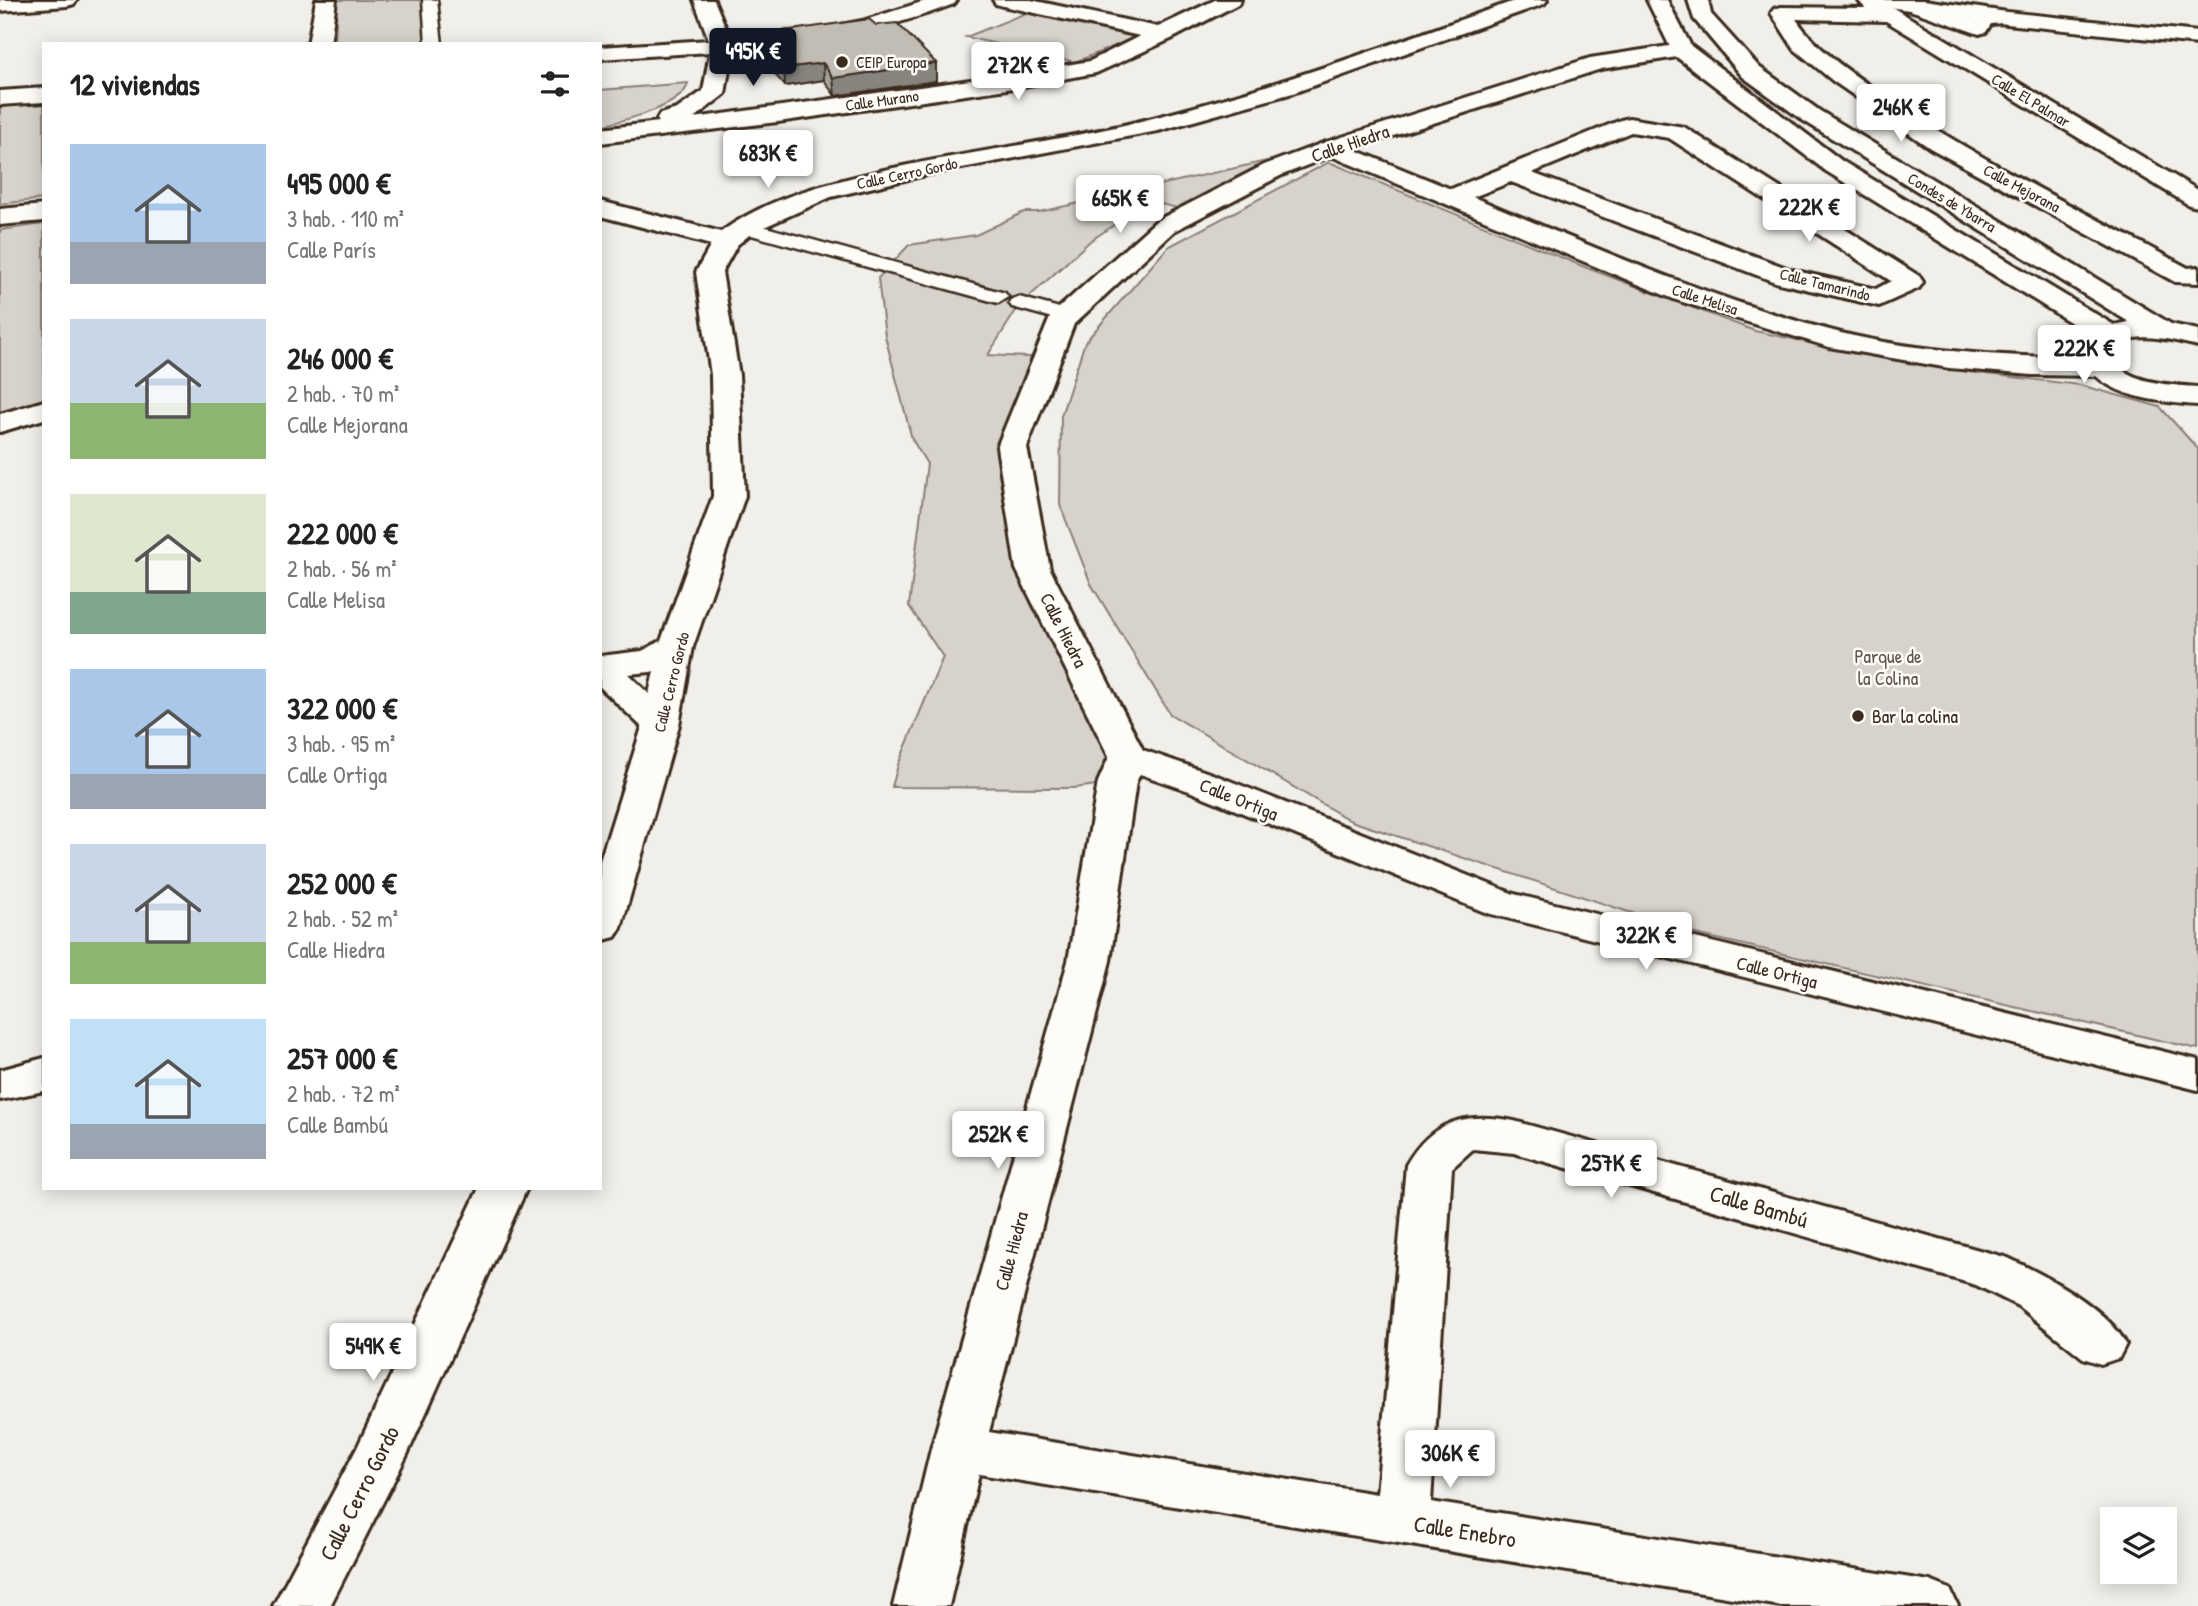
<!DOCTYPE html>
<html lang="es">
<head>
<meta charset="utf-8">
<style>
	body { margin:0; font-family:"Patrick Hand",sans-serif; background:#f2f2f2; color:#222; height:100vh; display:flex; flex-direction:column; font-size:26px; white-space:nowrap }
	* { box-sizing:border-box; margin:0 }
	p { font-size:23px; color:#767676 }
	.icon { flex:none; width:38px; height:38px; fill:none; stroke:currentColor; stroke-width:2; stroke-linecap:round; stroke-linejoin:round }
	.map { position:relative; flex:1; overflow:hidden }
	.side { position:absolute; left:42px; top:42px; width:560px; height:1148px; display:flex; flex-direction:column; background:#fff; border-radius:0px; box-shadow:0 4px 18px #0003 }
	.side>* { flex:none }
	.controls { position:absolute; left:2100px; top:1507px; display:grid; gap:14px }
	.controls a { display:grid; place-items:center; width:77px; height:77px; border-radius:0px; background:#fff; box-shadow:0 4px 18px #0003; font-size:35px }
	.price { position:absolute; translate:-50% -60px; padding:0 16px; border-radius:7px; background:#fff; color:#222; font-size:23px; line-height:46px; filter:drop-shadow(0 2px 4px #0008) }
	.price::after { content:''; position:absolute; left:50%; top:42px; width:21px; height:16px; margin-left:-10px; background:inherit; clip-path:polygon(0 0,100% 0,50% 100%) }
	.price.on { background:#111827; color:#fff }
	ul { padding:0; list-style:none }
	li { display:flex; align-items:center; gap:21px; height:175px; padding:0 28px }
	li span { display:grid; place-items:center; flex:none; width:196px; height:140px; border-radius:0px; color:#555 }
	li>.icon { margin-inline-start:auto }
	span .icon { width:84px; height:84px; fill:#fffc; stroke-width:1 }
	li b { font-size:30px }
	h2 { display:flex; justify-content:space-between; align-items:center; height:84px; padding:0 28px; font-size:30px }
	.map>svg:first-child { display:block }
</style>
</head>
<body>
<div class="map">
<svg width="2198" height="1606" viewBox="0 0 2198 1606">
	<rect width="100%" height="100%" fill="#f1efea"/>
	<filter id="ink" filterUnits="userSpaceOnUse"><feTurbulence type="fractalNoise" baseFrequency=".0143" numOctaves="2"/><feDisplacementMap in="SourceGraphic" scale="14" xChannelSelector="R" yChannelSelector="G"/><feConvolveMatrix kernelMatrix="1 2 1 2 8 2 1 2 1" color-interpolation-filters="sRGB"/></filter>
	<g filter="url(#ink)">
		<path fill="#d7d2cc" stroke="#897e75" stroke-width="2" d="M 337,0 L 424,0 L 426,44 L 335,44 Z
			M 1031,11 L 1140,36 L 1075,62 L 966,37 Z
			M 688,83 C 684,107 621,121 600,126 L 600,90 Z
			M 44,103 L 44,199 L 0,204 L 0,106 Z
			M 1271,160 L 1292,163 L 1192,212 L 1150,201 L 1090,241 L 1029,297 L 1015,312 L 988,355 L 1047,358 L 1012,447 L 1033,569 L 1128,757 L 1117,782 L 1075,788 L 892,787 L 898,765 L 943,657 L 909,606 L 927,464 L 912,439 L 885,336 L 878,278 L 909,245 L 976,235 L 1024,212 L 1039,212 Z
			M 1329,162 L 1587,268 L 1755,331 L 1883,358 L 1969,372 L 2080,385 L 2160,407 L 2198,449 L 2198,1049 L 1696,934 L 1351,821 L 1170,714 L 1091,584 L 1060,505 L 1061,416 L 1085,342 L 1168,247 Z
			M 44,224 L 44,400 L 0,415 L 0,230 Z"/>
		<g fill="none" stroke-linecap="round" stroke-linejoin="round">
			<g stroke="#3b2a1e" stroke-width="5">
				<path id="pedestrian" d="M 423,0 L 437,0 L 442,44 L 426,44 Z
					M 744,221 L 1005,293 L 1008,297 L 998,303 L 737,231 L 735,227 L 737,223 Z
					M 1019,297 L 1074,312 L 1077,316 L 1074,320 L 1067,322 L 1012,307 L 1009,303 L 1012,299 Z"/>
			</g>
			<g stroke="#3b2a1e" stroke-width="6">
				<path id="minor" d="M 316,0 L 336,0 L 330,44 L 308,44 Z
					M 694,0 L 714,0 L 730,38 L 820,29 L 862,21 L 928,0 L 957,0 L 954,4 C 881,32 809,44 732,51 L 725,94 L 694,118 L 1007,75 L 1090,61 L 1140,36 L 1003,6 L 996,4 L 993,0 L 1031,0 L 1158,27 L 1215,0 L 1241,0 L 1238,4 L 1171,39 L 1096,73 L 1007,89 L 778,122 L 600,143 L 600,129 L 659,122 L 657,119 L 660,114 L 677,109 L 703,91 L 710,52 L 600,59 L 600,47 L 709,40 Z
					M 1517,0 L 1547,0 L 1544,4 L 1293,93 L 1158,131 L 930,174 L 831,197 L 753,232 L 737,245 L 722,272 L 739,375 L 745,496 L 693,647 L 679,725 L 621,928 L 615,937 L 600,941 L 600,861 L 642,727 L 600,687 L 600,656 L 642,651 L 661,641 L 713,496 L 711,375 L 696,272 L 711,245 L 600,216 L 600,201 L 721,232 C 768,197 828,183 884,170 C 971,151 1062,141 1149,119 C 1274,88 1396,42 1517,0 ZM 654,671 L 649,694 L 628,674 L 651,672 Z
					M 1858,0 L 1880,0 L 2198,190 L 2198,207 L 2189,205 L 1886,21 L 1796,19 C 1819,53 1854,75 1888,98 C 1983,163 2087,213 2188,268 L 2198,267 L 2198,283 L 2175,282 L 1930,148 L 1833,81 L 1794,49 L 1771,13 L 1774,9 L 1781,7 L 1865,8 Z
					M 1918,0 L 1972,19 L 1976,14 C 1988,11 2002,11 2014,14 L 2017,18 L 2014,22 L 1991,24 L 1986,32 L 1979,34 L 1907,9 L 1904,5 L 1907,1 Z
					M 1682,44 L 1690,45 L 1693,50 L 1690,55 L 1601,69 L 1353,149 L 1451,189 L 1621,120 L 1629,118 L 1684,127 L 1919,276 L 1923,282 L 1919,288 L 1879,306 L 1775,282 L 1511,182 L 1473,197 C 1594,247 1714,301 1841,333 C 1922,353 2017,357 2100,358 L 2110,361 L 2114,367 L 2110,373 L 2100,376 L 2032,375 L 1949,368 L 1829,347 L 1676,300 L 1331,156 L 1282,175 L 1174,231 L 1074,324 L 1027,447 L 1050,569 L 1143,750 L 1215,775 L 1514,894 L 2198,1060 L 2198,1090 L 1487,913 L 1189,791 L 1140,774 L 1136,782 L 1110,961 L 989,1432 L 1377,1494 L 1406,1165 C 1432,1120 1465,1112 1514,1121 L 2008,1258 C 2045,1275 2107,1308 2126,1344 L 2119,1358 L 2101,1364 L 2083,1358 L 2018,1306 L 1976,1285 L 1514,1153 L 1473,1149 L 1452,1168 L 1431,1502 L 1930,1581 L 1950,1589 L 1958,1606 L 1781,1606 L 979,1474 L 949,1606 L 893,1606 L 931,1449 L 1068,961 L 1098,782 L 1109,757 L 1016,569 L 997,447 L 1051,315 L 1156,221 L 1264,165 L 1323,143 L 1590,58 ZM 1631,132 L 1669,138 L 1891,281 L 1876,289 L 1792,270 L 1532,173 Z
					M 44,88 L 44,102 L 0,105 L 0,91 Z
					M 44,205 L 44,221 L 0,225 L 0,209 Z
					M 44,401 L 44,419 L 0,432 L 0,414 Z
					M 44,1058 L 44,1091 L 0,1100 L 0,1070 Z
					M 479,1188 L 527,1188 L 407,1455 L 330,1606 L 273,1606 L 357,1448 Z"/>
			</g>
			<g stroke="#3b2a1e" stroke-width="6">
				<path id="secondary" d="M 0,0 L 77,0 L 74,4 L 67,6 L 0,11 Z
					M 1647,0 L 1667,0 L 1691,46 L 1842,161 L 2114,325 L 2129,322 L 1804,121 L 1743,77 L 1694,19 L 1688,0 L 1708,0 L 1711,14 L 1759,67 L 1820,111 L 2171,324 L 2198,330 L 2198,346 C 2171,340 2130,328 2108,350 C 2117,383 2169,385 2198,387 L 2198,405 C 2155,402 2092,396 2079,348 L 2091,335 L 1826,171 L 1674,55 Z
					M 1871,0 L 1924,0 L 2007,12 L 2198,32 L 2198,44 L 2007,24 L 1881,6 L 1874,4 Z"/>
			</g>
			<use href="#pedestrian" fill="#fdfcf7" fill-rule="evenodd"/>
			<use href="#minor" fill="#fdfcf7" fill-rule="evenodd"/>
			<use href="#secondary" fill="#fdfcf7" fill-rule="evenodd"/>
		</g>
		<path fill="#a6a29b" stroke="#3b2a1e" stroke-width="2" d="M 876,25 L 936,63 L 936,81 L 835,96 L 824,80 L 785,86 L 761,58 L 759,41 L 777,39 L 777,32 Z"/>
		<path fill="#87847e" stroke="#3b2a1e" stroke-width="2" d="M 823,63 L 824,80 L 785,86 L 784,68 Z
			M 936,63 L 936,81 L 835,96 L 833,78 Z"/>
		<path fill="#c1bcb4" stroke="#3b2a1e" stroke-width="2" d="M 869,19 L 876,25 L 897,23 L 936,63 L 833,78 L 823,63 L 784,68 L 759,41 L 781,38 L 777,32 Z"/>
	</g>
	<g fill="#3b2a1e" stroke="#fdfcf7" stroke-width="2.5">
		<circle cx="842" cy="62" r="7"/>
		<circle cx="1858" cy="716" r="7"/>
	</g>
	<g text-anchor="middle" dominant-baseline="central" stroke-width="5" stroke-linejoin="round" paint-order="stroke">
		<g font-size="16" fill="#3b2a1e" stroke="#fdfcf7" text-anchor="start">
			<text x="856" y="62">CEIP Europa</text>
		</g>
		<g font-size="16" fill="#3b2a1e" stroke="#fdfcf7">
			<text transform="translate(882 100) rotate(-8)">Calle Murano</text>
			<text transform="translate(2031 100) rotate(31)">Calle El Palmar</text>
			<text transform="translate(907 173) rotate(-12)">Calle Cerro Gordo</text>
			<text transform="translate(2022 188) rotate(28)">Calle Mejorana</text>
			<text transform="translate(1952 202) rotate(31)">Condes de Ybarra</text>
			<text transform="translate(1825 284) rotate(14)">Calle Tamarindo</text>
			<text transform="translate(1705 299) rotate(18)">Calle Melisa</text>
			<text transform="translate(671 682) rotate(-76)">Calle Cerro Gordo</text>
		</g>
		<g font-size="19" fill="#3b2a1e" stroke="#fdfcf7">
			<text transform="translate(1350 143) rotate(-19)">Calle Hiedra</text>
			<text transform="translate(1064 630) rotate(63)">Calle Hiedra</text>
			<text transform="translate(1239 799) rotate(22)">Calle Ortiga</text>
			<text transform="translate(1777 972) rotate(14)">Calle Ortiga</text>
			<text transform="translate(1011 1251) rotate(-75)">Calle Hiedra</text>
		</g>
		<g font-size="19" fill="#62544a" stroke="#fdfcf7">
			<text x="1888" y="656">Parque de<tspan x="1888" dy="22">la Colina</tspan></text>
		</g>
		<g font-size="19" fill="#3b2a1e" stroke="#fdfcf7" text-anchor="start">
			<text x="1872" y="716">Bar la colina</text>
		</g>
		<g font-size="23" fill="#3b2a1e" stroke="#fdfcf7">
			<text transform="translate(1759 1206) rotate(16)">Calle Bambú</text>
			<text transform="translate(359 1493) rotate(-63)">Calle Cerro Gordo</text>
			<text transform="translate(1465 1531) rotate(9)">Calle Enebro</text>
		</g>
	</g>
</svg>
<div class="controls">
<a><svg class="icon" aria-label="layers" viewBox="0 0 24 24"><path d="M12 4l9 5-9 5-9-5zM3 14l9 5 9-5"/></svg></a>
</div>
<b class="price on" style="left:753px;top:88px">495K €</b>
<b class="price" style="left:1018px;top:102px">272K €</b>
<b class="price" style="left:1901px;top:144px">246K €</b>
<b class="price" style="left:768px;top:190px">683K €</b>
<b class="price" style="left:1120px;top:235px">665K €</b>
<b class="price" style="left:1809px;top:244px">222K €</b>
<b class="price" style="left:2084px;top:385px">222K €</b>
<b class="price" style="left:1646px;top:972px">322K €</b>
<b class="price" style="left:998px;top:1171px">252K €</b>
<b class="price" style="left:1611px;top:1200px">257K €</b>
<b class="price" style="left:373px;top:1383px">549K €</b>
<b class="price" style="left:1450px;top:1490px">306K €</b>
<section class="side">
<h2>12 viviendas<svg class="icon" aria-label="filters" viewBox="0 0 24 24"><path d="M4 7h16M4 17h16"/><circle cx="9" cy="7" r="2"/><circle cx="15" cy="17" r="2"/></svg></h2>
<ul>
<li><span style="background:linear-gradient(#a9c7e8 70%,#9aa5b1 0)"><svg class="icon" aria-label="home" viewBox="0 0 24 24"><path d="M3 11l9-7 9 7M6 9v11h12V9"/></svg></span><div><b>495 000 €</b><p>3 hab. · 110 m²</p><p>Calle París</p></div></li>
<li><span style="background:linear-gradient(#c9d6e8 60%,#8fb573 0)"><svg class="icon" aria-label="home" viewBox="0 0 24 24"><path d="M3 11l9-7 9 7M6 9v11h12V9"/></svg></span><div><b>246 000 €</b><p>2 hab. · 70 m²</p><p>Calle Mejorana</p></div></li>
<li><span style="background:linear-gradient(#dfe7d0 70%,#7fa58c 0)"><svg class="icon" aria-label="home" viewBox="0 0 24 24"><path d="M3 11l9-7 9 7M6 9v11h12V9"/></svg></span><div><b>222 000 €</b><p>2 hab. · 56 m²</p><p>Calle Melisa</p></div></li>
<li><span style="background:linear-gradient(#a9c7e8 75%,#9aa5b1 0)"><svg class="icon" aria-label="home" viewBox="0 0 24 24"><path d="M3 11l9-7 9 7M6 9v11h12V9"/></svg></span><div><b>322 000 €</b><p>3 hab. · 95 m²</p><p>Calle Ortiga</p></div></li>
<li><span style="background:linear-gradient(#c9d6e8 70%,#8fb573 0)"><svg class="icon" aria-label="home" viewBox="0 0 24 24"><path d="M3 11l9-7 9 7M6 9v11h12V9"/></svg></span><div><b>252 000 €</b><p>2 hab. · 52 m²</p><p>Calle Hiedra</p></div></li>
<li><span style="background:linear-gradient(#bfe0f5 75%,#9aa5b1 0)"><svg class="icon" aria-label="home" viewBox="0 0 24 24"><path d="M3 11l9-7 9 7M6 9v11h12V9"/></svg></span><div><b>257 000 €</b><p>2 hab. · 72 m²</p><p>Calle Bambú</p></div></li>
</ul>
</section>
</div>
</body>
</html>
